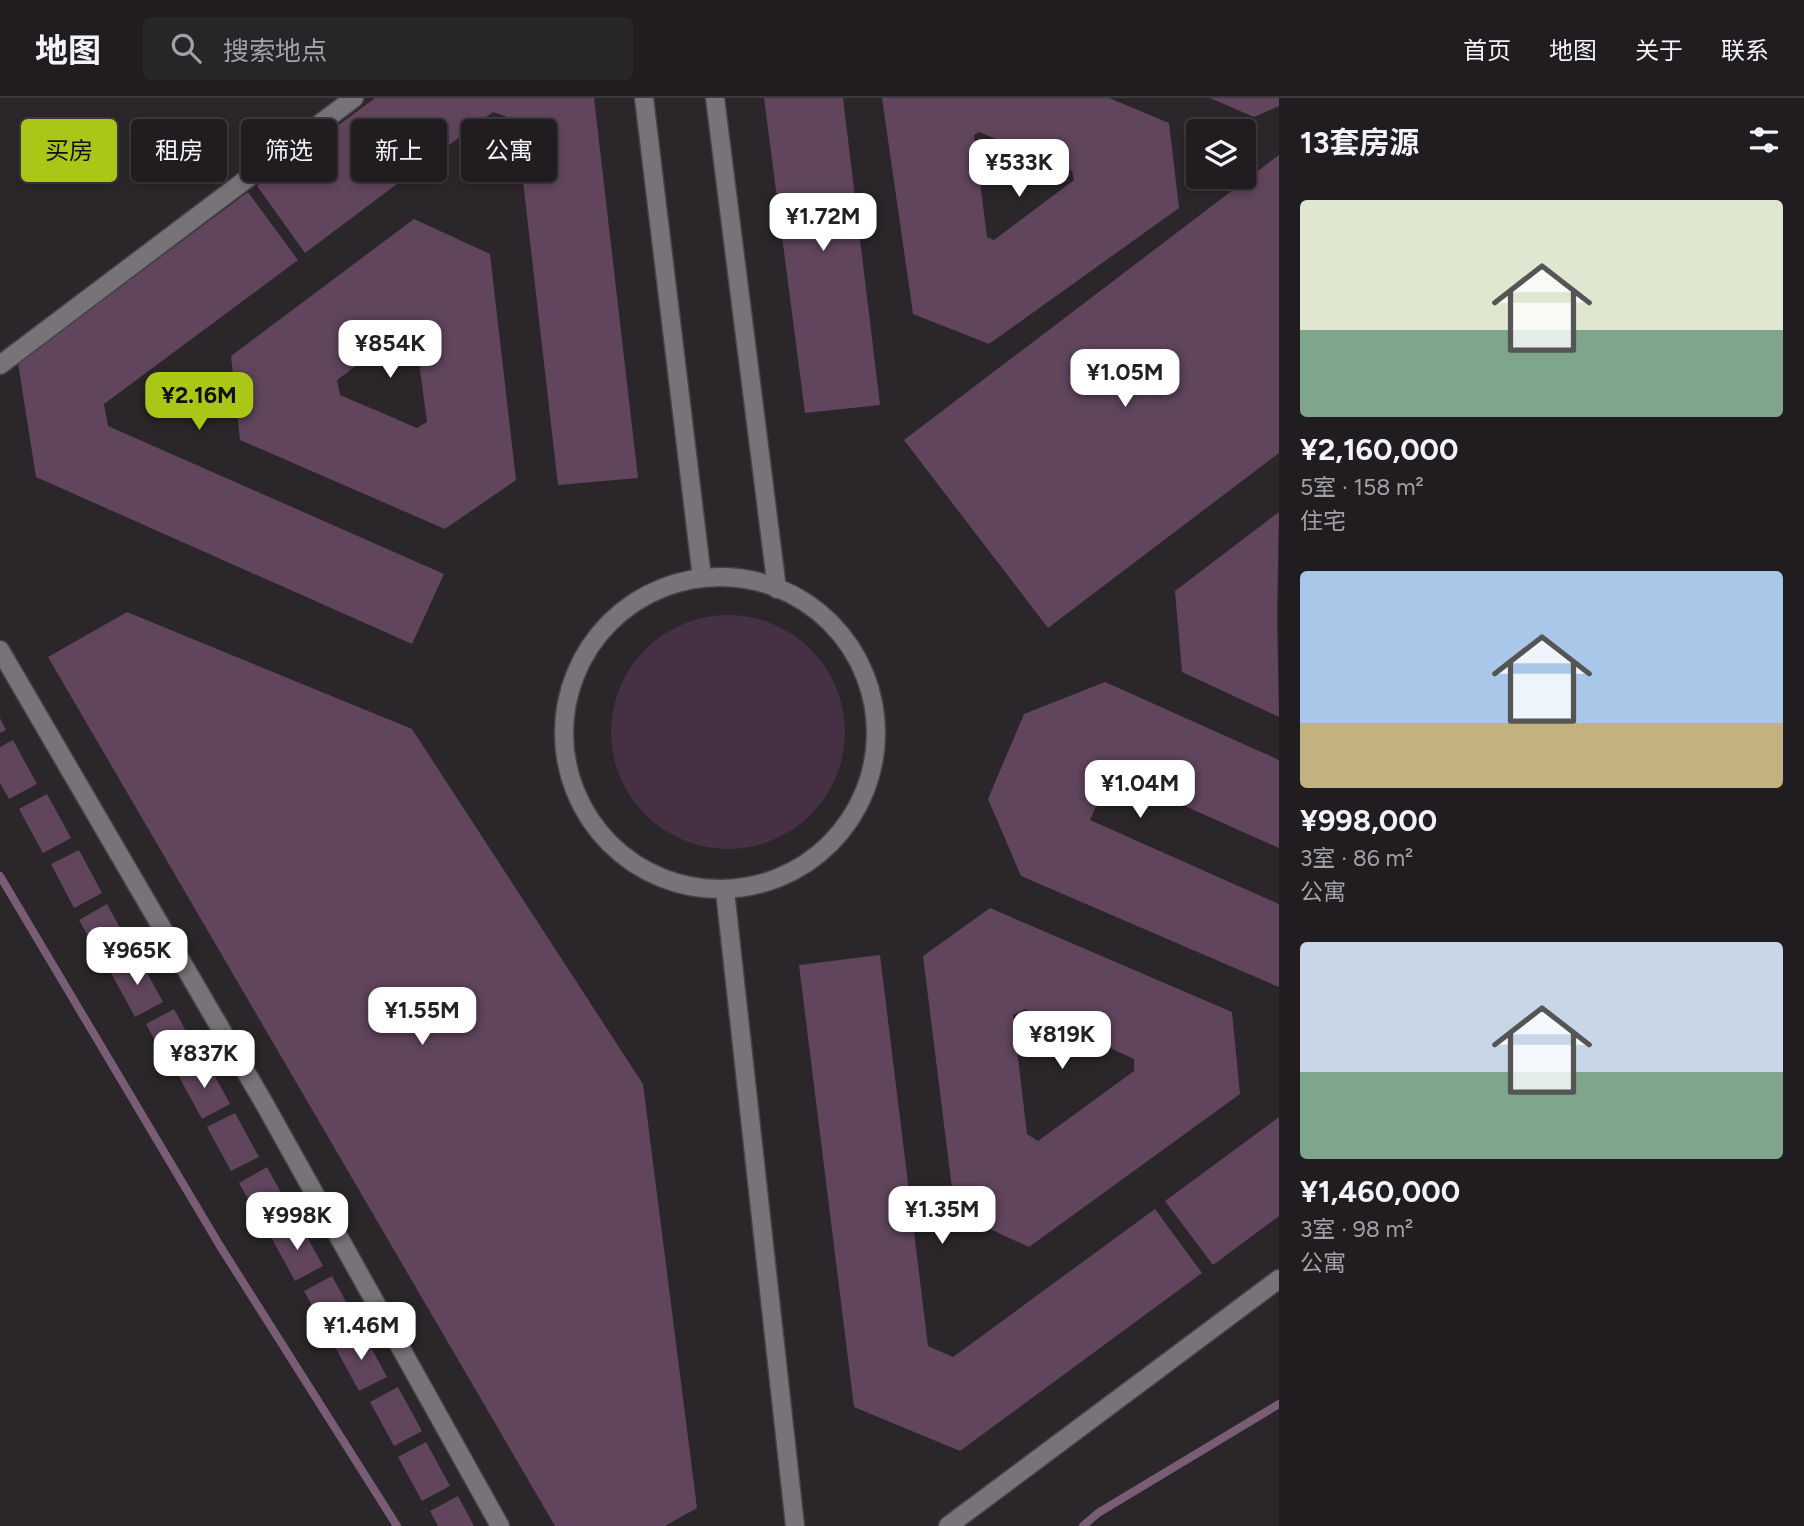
<!DOCTYPE html>
<html lang="zh">
<head>
<meta charset="utf-8">
<style>
	body { margin:0; font-family:Figtree,"Noto Sans SC",sans-serif; background:#282529; color:#f1f3f6; height:100vh; display:flex; flex-direction:column; font-size:26px; white-space:nowrap }
	* { box-sizing:border-box; margin:0 }
	p { font-size:23px; color:#a2a1a5 }
	.icon { flex:none; width:38px; height:38px; fill:none; stroke:currentColor; stroke-width:2; stroke-linecap:round; stroke-linejoin:round }
	.map { position:relative; flex:1; overflow:hidden }
	.details { display:flex; flex-direction:column; background:#201c20; width:525px }
	.details>* { flex:none }
	.top-card { position:absolute; left:21px; top:21px; width:665px; height:63px; display:flex; gap:14px }
	.tools { position:absolute; left:1186px; top:21px; display:grid; gap:14px }
	.tools a { display:grid; place-items:center; width:70px; height:70px; border-radius:7px; background:#201c20; box-shadow:0 4px 10px #0003,0 0 0 2px #3d3a3e; font-size:35px }
	.price { position:absolute; translate:-50% -60px; padding:0 16px; border-radius:14px; background:#fff; color:#222; font-size:23px; line-height:46px; filter:drop-shadow(0 2px 4px #0008) }
	.price::after { content:''; position:absolute; left:50%; top:42px; width:21px; height:16px; margin-left:-10px; background:inherit; clip-path:polygon(0 0,100% 0,50% 100%) }
	.price.active { background:#aac718; color:#111 }
	ul { padding:0; list-style:none }
	li { display:grid; align-content:center; gap:14px; height:371px; padding:0 21px }
	li span { display:grid; place-items:center; height:217px; border-radius:7px; color:#555 }
	li>.icon { margin-inline-start:auto }
	span .icon { width:126px; height:126px; fill:#fffc; stroke-width:1 }
	li b { font-size:30px }
	h2 { display:flex; justify-content:space-between; align-items:center; height:84px; padding:0 21px; font-size:30px }
	.pill { padding:0 24px; border-radius:7px; background:#201c20; box-shadow:0 4px 10px #0003,0 0 0 2px #3d3a3e; font-size:24px; line-height:63px }
	.pill.active { background:#aac718; color:#111 }
	header { display:flex; align-items:center; gap:42px; box-sizing:border-box; height:98px; padding:0 35px; background:#201c20; border-bottom:2px solid #3d3a3e }
	header strong { font-size:33px }
	nav { display:flex; gap:38px; margin-inline-start:auto; font-size:24px }
	.search { width:490px; height:63px; background:#282529; display:flex; align-items:center; gap:18px; box-sizing:border-box; padding:0 24px; border-radius:7px; color:#a2a1a5; font-size:26px }
	main { display:flex; flex:1; min-height:0 }
	.map>svg:first-child { display:block }
</style>
</head>
<body>
<header>
<strong>地图</strong>
<div class="search"><svg class="icon" aria-label="search" viewBox="0 0 24 24"><circle cx="10" cy="10" r="6"/><path d="M15 15l6 6"/></svg>搜索地点</div>
<nav><a>首页</a><a>地图</a><a>关于</a><a>联系</a></nav>
</header>
<main>
<div class="map">
<svg width="1279" height="1428" viewBox="0 0 1279 1428">
	<rect width="100%" height="100%" fill="#2b262a"/>
	<path fill="#463144" d="M611 634a117 117 0 1 1 234 0a117 117 0 1 1-234 0Z"/>
	<g fill="none" stroke-linecap="round" stroke-linejoin="round">
		<path stroke="#795d76" stroke-width="8" d="M 0,778 L 220,1148 L 397,1428
			M 1083,1428 L 1098,1415 L 1279,1306"/>
	</g>
	<path fill="#60455d" fill-rule="evenodd" d="M 375,0 L 594,0 L 638,380 L 558,387 L 516,22 L 493,14 L 305,155 L 257,88 Z
		M 764,0 L 843,0 L 880,307 L 805,315 Z
		M 882,0 L 1109,0 L 1169,25 L 1179,110 L 989,246 L 913,216 ZM 979,34 L 1072,73 L 1074,82 L 994,142 L 987,139 L 974,37 Z
		M 1210,0 L 1279,0 L 1279,8 L 1254,19 Z
		M 1279,57 L 1279,355 L 1048,530 L 904,342 Z
		M 248,94 L 298,162 L 104,306 L 108,328 L 444,476 L 412,546 L 36,379 L 18,265 Z
		M 414,121 L 490,156 L 516,382 L 445,431 L 240,342 L 231,258 ZM 405,232 L 415,235 L 427,324 L 417,330 L 340,297 L 337,282 Z
		M 1279,414 L 1277,518 L 1279,619 L 1182,574 L 1175,493 Z
		M 127,514 L 412,631 L 643,986 L 697,1410 L 665,1428 L 555,1428 L 48,559 Z
		M 1105,584 L 1279,662 L 1279,750 L 1111,675 L 1090,722 L 1279,806 L 1279,889 L 1021,778 L 988,701 L 1024,616 Z
		M 0,620 L 6,632 L 0,635 Z
		M 13,642 L 37,686 L 9,701 L 0,685 L 0,649 Z
		M 47,696 L 71,740 L 43,755 L 19,711 Z
		M 79,752 L 102,795 L 74,810 L 51,766 Z
		M 107,806 L 131,850 L 103,865 L 79,822 Z
		M 990,810 L 1232,914 L 1240,996 L 1029,1149 L 955,1115 L 923,858 ZM 1025,911 L 1134,961 L 1134,973 L 1038,1043 L 1027,1036 L 1013,917 Z
		M 880,857 L 928,1248 L 953,1259 L 1155,1111 L 1202,1175 L 960,1353 L 854,1309 L 799,867 Z
		M 139,860 L 163,904 L 135,919 L 111,875 Z
		M 174,911 L 198,955 L 170,970 L 146,926 Z
		M 206,962 L 230,1006 L 202,1021 L 178,977 Z
		M 235,1015 L 259,1059 L 231,1073 L 207,1029 Z
		M 1279,1019 L 1279,1118 L 1213,1167 L 1165,1103 Z
		M 267,1069 L 291,1113 L 263,1128 L 239,1085 Z
		M 299,1124 L 323,1168 L 295,1183 L 271,1139 Z
		M 332,1178 L 356,1222 L 328,1237 L 304,1193 Z
		M 363,1235 L 387,1279 L 359,1293 L 335,1249 Z
		M 398,1289 L 422,1333 L 394,1348 L 370,1304 Z
		M 426,1344 L 450,1388 L 422,1403 L 398,1359 Z
		M 458,1398 L 474,1428 L 438,1428 L 430,1413 Z"/>
	<g fill="none" stroke-linecap="round" stroke-linejoin="round">
		<g stroke="#464246" stroke-width="21">
			<path id="street" d="M 644,0 L 702,480
				M 715,0 L 777,491
				M 0,267 L 354,0
				M564 635a156 156 0 1 1 312 0a156 156 0 1 1-312 0Z
				M 0,552 L 264,1005 L 500,1428
				M 725,793 L 795,1428
				M 948,1428 L 1279,1181"/>
		</g>
		<use href="#street" stroke="#787378" stroke-width="18"/>
	</g>
</svg>
<div class="tools">
<a><svg class="icon" aria-label="layers" viewBox="0 0 24 24"><path d="M12 4l9 5-9 5-9-5zM3 14l9 5 9-5"/></svg></a>
</div>
<b class="price" style="left:1019px;top:101px">¥533K</b>
<b class="price" style="left:823px;top:155px">¥1.72M</b>
<b class="price" style="left:390px;top:282px">¥854K</b>
<b class="price" style="left:1125px;top:311px">¥1.05M</b>
<b class="price active" style="left:199px;top:334px">¥2.16M</b>
<b class="price" style="left:1140px;top:722px">¥1.04M</b>
<b class="price" style="left:137px;top:889px">¥965K</b>
<b class="price" style="left:422px;top:949px">¥1.55M</b>
<b class="price" style="left:1062px;top:973px">¥819K</b>
<b class="price" style="left:204px;top:992px">¥837K</b>
<b class="price" style="left:942px;top:1148px">¥1.35M</b>
<b class="price" style="left:297px;top:1154px">¥998K</b>
<b class="price" style="left:361px;top:1264px">¥1.46M</b>
<div class="top-card">
<a class="pill active">买房</a>
<a class="pill">租房</a>
<a class="pill">筛选</a>
<a class="pill">新上</a>
<a class="pill">公寓</a>
</div>
</div>
<section class="details">
<h2>13套房源<svg class="icon" aria-label="filters" viewBox="0 0 24 24"><path d="M4 7h16M4 17h16"/><circle cx="9" cy="7" r="2"/><circle cx="15" cy="17" r="2"/></svg></h2>
<ul>
<li><span style="background:linear-gradient(#dfe7d0 60%,#7fa58c 0)"><svg class="icon" aria-label="home" viewBox="0 0 24 24"><path d="M3 11l9-7 9 7M6 9v11h12V9"/></svg></span><div><b>¥2,160,000</b><p>5室 · 158 m²</p><p>住宅</p></div></li>
<li><span style="background:linear-gradient(#a9c7e8 70%,#c2b280 0)"><svg class="icon" aria-label="home" viewBox="0 0 24 24"><path d="M3 11l9-7 9 7M6 9v11h12V9"/></svg></span><div><b>¥998,000</b><p>3室 · 86 m²</p><p>公寓</p></div></li>
<li><span style="background:linear-gradient(#c9d6e8 60%,#7fa58c 0)"><svg class="icon" aria-label="home" viewBox="0 0 24 24"><path d="M3 11l9-7 9 7M6 9v11h12V9"/></svg></span><div><b>¥1,460,000</b><p>3室 · 98 m²</p><p>公寓</p></div></li>
</ul>
</section>
</main>
</body>
</html>
